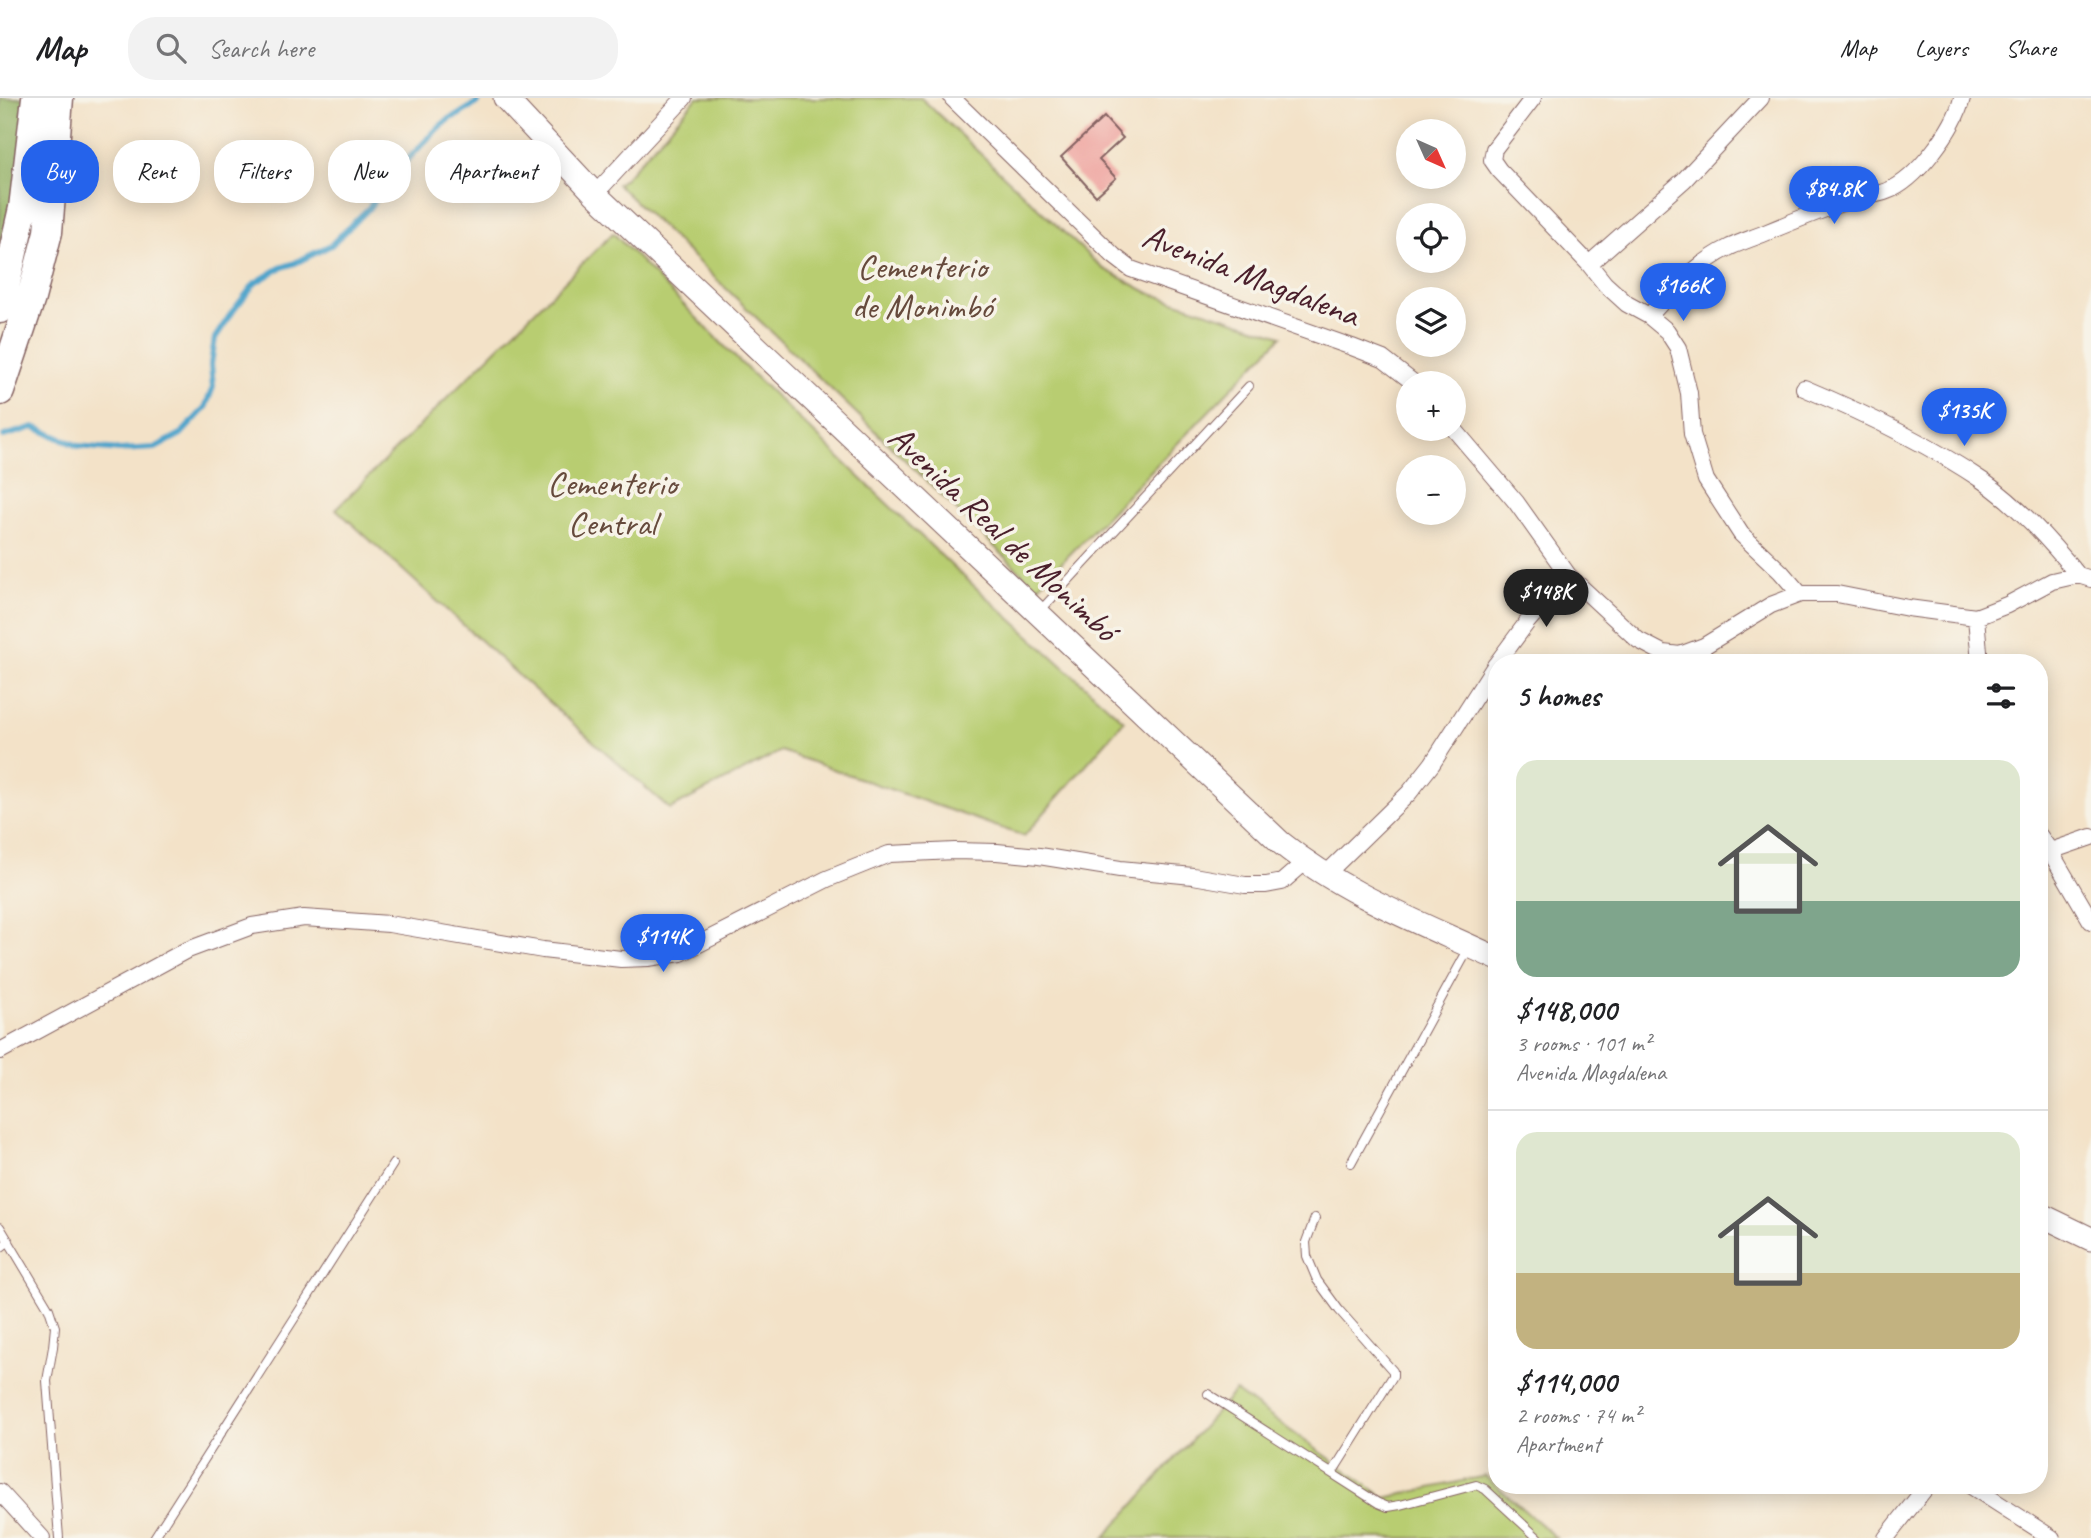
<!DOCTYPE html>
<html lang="en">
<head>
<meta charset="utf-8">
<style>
	body { margin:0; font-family:Caveat,sans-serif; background:#f2f2f2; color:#202124; height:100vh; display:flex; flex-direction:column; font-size:26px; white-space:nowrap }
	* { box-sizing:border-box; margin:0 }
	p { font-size:23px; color:#757577 }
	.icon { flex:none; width:38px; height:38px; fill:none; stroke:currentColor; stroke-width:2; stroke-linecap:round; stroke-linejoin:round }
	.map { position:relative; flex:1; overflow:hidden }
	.drawer { position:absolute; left:1488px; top:556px; width:560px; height:840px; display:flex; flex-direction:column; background:#fff; border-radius:28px; box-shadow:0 4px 18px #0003 }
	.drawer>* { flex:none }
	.banner { position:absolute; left:21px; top:42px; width:665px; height:63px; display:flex; gap:14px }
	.needle { width:46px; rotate:135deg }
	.controls { position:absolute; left:1396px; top:21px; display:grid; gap:14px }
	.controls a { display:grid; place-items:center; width:70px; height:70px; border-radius:50%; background:#fff; box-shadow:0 4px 18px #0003; font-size:35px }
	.price { position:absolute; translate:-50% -60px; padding:0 16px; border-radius:24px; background:#2563eb; color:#fff; font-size:23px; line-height:46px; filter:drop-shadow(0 2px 4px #0008) }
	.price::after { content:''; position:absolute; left:50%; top:42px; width:21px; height:16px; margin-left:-10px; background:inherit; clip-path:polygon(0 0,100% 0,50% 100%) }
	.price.on { background:#222; color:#fff }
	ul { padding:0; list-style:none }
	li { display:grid; align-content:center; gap:14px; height:371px; padding:0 28px }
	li+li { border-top:2px solid #e0e0e0 }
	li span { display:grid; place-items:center; height:217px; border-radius:21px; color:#555 }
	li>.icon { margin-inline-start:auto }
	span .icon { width:126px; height:126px; fill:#fffc; stroke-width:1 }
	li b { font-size:30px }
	h2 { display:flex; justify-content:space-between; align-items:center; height:84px; padding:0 28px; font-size:30px }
	.pill { padding:0 24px; border-radius:28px; background:#fff; box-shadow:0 4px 18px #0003; font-size:24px; line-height:63px }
	.pill.on { background:#2563eb; color:#fff }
	header { display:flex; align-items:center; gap:42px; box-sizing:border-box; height:98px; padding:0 35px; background:#fff; border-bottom:2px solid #e0e0e0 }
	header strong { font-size:33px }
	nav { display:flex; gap:38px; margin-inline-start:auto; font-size:24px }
	.search { width:490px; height:63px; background:#f2f2f2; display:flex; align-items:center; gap:18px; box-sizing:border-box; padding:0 24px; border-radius:28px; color:#757577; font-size:26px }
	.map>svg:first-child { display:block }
</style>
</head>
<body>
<header>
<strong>Map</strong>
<div class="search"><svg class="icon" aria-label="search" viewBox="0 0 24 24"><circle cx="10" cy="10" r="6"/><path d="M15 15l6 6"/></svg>Search here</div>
<nav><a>Map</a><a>Layers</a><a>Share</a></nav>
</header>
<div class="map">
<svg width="2091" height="1440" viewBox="0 0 2091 1440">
	<rect width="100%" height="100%" fill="#f7f3e8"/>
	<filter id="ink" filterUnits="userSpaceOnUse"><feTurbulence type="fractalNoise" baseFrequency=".0143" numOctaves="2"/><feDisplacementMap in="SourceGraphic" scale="14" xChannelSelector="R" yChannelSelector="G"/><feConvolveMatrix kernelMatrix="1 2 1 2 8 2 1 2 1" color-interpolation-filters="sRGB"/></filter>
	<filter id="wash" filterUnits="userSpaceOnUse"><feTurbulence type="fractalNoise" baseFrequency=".00686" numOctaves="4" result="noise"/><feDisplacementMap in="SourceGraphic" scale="28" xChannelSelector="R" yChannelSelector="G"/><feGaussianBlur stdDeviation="1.57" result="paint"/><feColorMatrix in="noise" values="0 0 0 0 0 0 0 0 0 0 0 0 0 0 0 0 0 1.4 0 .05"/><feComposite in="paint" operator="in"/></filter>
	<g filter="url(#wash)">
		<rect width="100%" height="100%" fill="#f3e2c8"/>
		<path fill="#b8cd71" stroke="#81764e" stroke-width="2" d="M 697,0 L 921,0 L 1102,170 L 1149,195 L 1282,238 L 1037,490 L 926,382 L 617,86 L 624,81 Z
			M 613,135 L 739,263 L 952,468 L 1124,623 L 1024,738 L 781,653 L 670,711 L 528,586 L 336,411 Z
			M 1235,1293 L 1385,1400 L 1485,1378 L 1556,1440 L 1104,1440 Z"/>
		<path fill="#92b063" stroke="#6e6847" stroke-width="2" d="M 0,0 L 36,0 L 0,211 Z"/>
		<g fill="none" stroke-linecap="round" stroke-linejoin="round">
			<path stroke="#4fa4cb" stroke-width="6" d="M 4,338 L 34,329 L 78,348 L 120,352 L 155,350 L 181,336 L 205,310 L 213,289 L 211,266 L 215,240 L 233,213 L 255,185 L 280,170 L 295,165 L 331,147 L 369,110 L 392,78 L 438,30 L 450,20 L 458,17 L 477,5"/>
		</g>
		<g id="blocks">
			<path fill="#ee9d99" d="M 1104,19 L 1123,40 L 1099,62 L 1116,80 L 1096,98 L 1061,59 Z"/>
		</g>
	</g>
	<g filter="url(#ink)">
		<use href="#blocks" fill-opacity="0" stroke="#856362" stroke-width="2"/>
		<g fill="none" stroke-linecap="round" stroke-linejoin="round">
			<g stroke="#856362" stroke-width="10">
				<path id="lane" d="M 1039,514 L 1249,288
					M 1351,1065 L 1469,850
					M 1315,1120 L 1306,1144 L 1307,1158 L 1317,1182 L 1339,1212 L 1393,1273 L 1393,1278 L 1332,1375
					M 0,1129 L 49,1211 L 55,1229 L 53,1249 L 47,1283 L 59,1440
					M 0,1150 L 9,1143
					M 1208,1296 L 1378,1405 L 1388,1409 L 1400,1407 L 1476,1387 L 1485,1391 L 1538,1440
					M 154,1440 L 393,1066"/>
			</g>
			<g stroke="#856362" stroke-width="18">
				<path id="street" d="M 952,0 L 1114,158 L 1131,171 L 1352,249 L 1383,261 L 1414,285
					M 1533,0 L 1494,51 L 1492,62 L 1499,72 L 1589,166 L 1605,186 L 1627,206 L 1649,218 L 1667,233 L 1678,250 L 1689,295 L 1692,336 L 1706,382 L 1741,436 L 1781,474 L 1800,496
					M 595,96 L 684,0
					M 1589,166 L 1684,82 L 1761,0
					M 1649,218 C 1673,192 1697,165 1730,149 C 1741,144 1753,140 1765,135 C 1796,122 1828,109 1860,99 C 1869,97 1878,97 1887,93 C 1916,83 1955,30 1962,0
					M 1804,290 C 1866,316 1927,345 1983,383 C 2020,409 2050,443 2078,477
					M 1454,331 L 1516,404 L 1568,477 L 1638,542 L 1663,555 L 1680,557 L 1704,548 L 1771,507 L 1800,496 L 1837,496 L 1908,510 L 1976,519 L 2007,507 L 2052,483 L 2078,477 L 2091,481
					M 1976,519 L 1980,565
					M 1497,565 L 1528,523 L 1568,477
					M 2039,737 L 2050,753 L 2091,823
					M 2039,757 L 2091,739
					M 1325,777 L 1409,695 L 1432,666 L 1496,566
					M 0,953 L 185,853 L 252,828 L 304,820 L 389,826 L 543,852 L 621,861 L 648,860 L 681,855 L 827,781 L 889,756 L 955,753 L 997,754 L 1039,758 L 1120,771 L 1193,778 L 1245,787 L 1266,787 L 1282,784 L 1305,764
					M 1971,1388 L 2052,1440
					M 0,1394 L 42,1440
					M 1886,1440 L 1927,1388"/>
			</g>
			<g stroke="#856362" stroke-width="25">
				<path id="secondary" d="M 505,0 L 595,96 L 1281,745 C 1344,796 1423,826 1496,860
					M 2039,1116 L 2091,1141"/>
			</g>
			<g stroke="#856362" stroke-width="31">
				<path id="highway" d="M 0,211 L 23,110 L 36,0
					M 0,293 L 31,200 L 48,134 L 59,0"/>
			</g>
			<use href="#lane" stroke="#fff" stroke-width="8"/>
			<use href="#street" stroke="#fff" stroke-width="16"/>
			<use href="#secondary" stroke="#fff" stroke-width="23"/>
			<use href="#highway" stroke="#fff" stroke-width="28"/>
		</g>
	</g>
	<g text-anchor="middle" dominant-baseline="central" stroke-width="7" stroke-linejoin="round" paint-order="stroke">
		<g font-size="35" fill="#664a3c" stroke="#f7f3e8">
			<text x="922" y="168">Cementerio<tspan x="922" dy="40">de Monimbó</tspan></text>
			<text x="612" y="385">Cementerio<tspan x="612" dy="40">Central</tspan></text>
		</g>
		<g font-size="35" fill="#4a1f2b" stroke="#f7f3e8">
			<text transform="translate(1251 177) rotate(21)">Avenida Magdalena</text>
			<text transform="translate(1003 435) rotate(43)">Avenida Real de Monimbó</text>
		</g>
	</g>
</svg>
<div class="controls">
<a><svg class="needle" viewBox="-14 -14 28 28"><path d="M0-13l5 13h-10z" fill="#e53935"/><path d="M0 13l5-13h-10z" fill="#757577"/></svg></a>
<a><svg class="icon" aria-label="locate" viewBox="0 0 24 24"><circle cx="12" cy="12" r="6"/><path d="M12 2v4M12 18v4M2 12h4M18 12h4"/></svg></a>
<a><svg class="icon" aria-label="layers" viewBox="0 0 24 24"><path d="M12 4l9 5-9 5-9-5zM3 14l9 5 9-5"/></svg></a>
<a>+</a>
<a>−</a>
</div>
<b class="price" style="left:1834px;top:128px">$84.8K</b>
<b class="price" style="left:1683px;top:225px">$166K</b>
<b class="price" style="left:1964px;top:350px">$135K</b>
<b class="price on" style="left:1546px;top:531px">$148K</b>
<b class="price" style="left:663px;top:876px">$114K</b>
<div class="banner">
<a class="pill on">Buy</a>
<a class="pill">Rent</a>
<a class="pill">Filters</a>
<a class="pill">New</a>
<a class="pill">Apartment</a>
</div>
<section class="drawer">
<h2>5 homes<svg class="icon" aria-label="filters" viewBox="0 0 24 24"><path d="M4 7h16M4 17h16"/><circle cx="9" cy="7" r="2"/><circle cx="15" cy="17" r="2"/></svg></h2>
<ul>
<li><span style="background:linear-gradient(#dfe7d0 65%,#7fa58c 0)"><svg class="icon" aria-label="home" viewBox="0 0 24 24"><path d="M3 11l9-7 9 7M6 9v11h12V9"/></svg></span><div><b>$148,000</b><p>3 rooms · 101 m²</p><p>Avenida Magdalena</p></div></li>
<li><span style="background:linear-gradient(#dfe7d0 65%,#c2b280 0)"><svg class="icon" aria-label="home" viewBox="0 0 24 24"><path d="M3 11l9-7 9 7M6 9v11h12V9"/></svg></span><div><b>$114,000</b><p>2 rooms · 74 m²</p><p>Apartment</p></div></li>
</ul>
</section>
</div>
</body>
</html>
